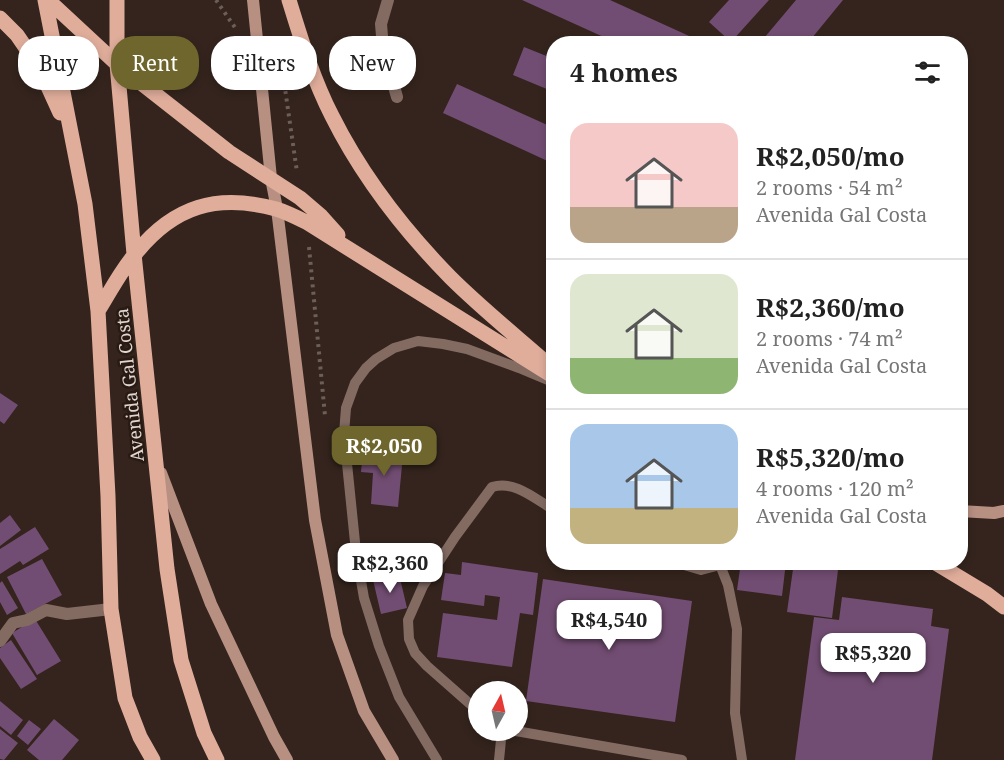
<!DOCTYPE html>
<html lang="en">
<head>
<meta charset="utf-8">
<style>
	body { margin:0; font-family:"Noto Serif",serif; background:#f2f2f2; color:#222; height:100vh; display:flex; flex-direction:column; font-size:22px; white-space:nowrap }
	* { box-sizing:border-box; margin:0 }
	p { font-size:20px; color:#767676 }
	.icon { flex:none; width:33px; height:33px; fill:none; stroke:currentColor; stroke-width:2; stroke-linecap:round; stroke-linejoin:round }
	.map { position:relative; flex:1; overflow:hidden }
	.drawer { position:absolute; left:546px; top:36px; width:422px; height:534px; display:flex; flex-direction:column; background:#fff; border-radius:24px; box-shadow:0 3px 9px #0003 }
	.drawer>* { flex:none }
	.hud { position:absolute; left:18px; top:36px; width:438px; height:54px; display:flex; gap:12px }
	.needle { width:39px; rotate:8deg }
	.controls { position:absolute; left:468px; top:681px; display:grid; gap:12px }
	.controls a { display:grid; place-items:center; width:60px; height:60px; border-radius:50%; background:#fff; box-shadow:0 3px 9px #0003; font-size:30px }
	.price { position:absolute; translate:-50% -51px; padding:0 14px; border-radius:12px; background:#fff; color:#222; font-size:20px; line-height:39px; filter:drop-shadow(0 2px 3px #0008) }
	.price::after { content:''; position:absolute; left:50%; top:36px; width:18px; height:14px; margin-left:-9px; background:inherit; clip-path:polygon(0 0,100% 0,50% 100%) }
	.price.selected { background:#6e662c; color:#fff }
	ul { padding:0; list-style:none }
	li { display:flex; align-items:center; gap:18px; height:150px; padding:0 24px }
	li+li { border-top:2px solid #e0e0e0 }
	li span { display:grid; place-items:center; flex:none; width:168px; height:120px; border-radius:18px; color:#555 }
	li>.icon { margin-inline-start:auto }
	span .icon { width:72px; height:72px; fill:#fffc; stroke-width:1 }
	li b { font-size:26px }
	h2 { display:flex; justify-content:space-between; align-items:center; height:72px; padding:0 24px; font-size:26px }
	.chip { padding:0 21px; border-radius:24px; background:#fff; box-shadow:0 3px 9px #0003; font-size:21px; line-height:54px }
	.chip.selected { background:#6e662c; color:#fff }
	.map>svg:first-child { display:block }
</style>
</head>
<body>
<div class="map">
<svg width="1004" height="760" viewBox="0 0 1004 760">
	<rect width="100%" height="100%" fill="#34241d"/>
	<path fill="#724d73" d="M 522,0 L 610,0 L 698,40 L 697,44 L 619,44 Z
		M 729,0 L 769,0 L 731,42 L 709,22 Z
		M 796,0 L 843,0 L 807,44 L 759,44 Z
		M 524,47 L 554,59 L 554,92 L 513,75 Z
		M 457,84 L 554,128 L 554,164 L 443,113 Z
		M 0,393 L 18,405 L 4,424 L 0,421 Z
		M 363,451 L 403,455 L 398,507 L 371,504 L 373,473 L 361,472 Z
		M 10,515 L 21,530 L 0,546 L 0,523 Z
		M 35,527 L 49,549 L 23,565 L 20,561 L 0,574 L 0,549 Z
		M 42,559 L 62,595 L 26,614 L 7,577 Z
		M 462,562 L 538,573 L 533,615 L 520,613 L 512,667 L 437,657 L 443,613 L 497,620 L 500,597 L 485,595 L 484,606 L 441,600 L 445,573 L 461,575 Z
		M 741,562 L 786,562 L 782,596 L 737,590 Z
		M 794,562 L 839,562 L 832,618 L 787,612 Z
		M 399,574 L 407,608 L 381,614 L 373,580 Z
		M 543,579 L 692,601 L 675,722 L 526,701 Z
		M 2,581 L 18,608 L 7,615 L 0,602 L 0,583 Z
		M 842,597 L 933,609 L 931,626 L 949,629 L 932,760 L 795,760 L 814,617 L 839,620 Z
		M 35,619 L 61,661 L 37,675 L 12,633 Z
		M 11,640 L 37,679 L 21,689 L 0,658 L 0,648 Z
		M 0,701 L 23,720 L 11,735 L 0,726 Z
		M 54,719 L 79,740 L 62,760 L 39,760 L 27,750 Z
		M 29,720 L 41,729 L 28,745 L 17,736 Z
		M 0,729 L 18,743 L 4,760 L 0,759 Z"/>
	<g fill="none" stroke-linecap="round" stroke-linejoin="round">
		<path stroke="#6c5e58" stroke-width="4" stroke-dasharray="3 4.5" stroke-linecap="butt" d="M 216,0 L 236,29
			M 280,54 L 297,172
			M 309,247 L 325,416"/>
		<path stroke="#836b62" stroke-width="10" d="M 674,562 L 701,570 L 720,565 L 728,585 L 737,629 L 735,713 L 742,760
			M 478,711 L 427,666 L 415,653 L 409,639 L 408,620 L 423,586 L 455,537 L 492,487 C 515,480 535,499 554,510
			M 510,730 L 682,760
			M 437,760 L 399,697 L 379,646 L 364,598 L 356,552 L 344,434 L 346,408 L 355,383 L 366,368 L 376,359 L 394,348 L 418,341 L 443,344 L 467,349 L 519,368 L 550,381
			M 499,760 L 502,730"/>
		<path stroke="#836b62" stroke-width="12" d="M 388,0 L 381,24 L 383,48 L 397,97
			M 0,641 L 13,623 L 27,620 L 46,610 L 67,614 L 111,609"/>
		<path stroke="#b79082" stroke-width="12" d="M 253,0 L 271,178 L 277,209 L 315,520 L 337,635 L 364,711 L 393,760
			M 161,473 L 211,604 L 274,737 L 287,760
			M 960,511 L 994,513 L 1004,511"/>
		<path stroke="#e0ad9b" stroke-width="15" d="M 45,0 L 85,204 L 98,311 L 108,496 L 111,609 L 125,698 L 140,737 L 153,760
			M 48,0 L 117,64 L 229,152 L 300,198 L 321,216 L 338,235
			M 117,0 L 117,64 L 134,254 L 167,569 L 181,660 L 204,733 L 217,760
			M 289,0 C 301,39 313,79 332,116 C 362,176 403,229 450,277 C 481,308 516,336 549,365
			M 0,18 L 17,35 L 39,67 L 60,113
			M 98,311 C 110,292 121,270 136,253 C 174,206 217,193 276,209 C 286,212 296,217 306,222 L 554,377
			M 934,562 L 987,594 L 1004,607"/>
	</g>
	<g text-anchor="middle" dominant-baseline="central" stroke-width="5" stroke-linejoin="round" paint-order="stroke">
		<g font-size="18" fill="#e1d7d2" stroke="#291b13">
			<text transform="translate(129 385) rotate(-96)">Avenida Gal Costa</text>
		</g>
	</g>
</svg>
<div class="controls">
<a><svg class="needle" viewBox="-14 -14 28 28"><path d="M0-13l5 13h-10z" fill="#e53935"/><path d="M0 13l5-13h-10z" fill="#767676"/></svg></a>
</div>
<b class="price selected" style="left:384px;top:477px">R$2,050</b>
<b class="price" style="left:390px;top:594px">R$2,360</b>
<b class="price" style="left:609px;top:651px">R$4,540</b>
<b class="price" style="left:873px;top:684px">R$5,320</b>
<div class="hud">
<a class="chip">Buy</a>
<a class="chip selected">Rent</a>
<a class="chip">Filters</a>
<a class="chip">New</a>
</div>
<section class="drawer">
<h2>4 homes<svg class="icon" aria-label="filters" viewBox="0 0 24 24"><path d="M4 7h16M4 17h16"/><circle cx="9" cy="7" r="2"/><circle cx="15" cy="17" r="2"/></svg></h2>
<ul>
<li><span style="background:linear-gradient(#f6c9c9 70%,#b9a48a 0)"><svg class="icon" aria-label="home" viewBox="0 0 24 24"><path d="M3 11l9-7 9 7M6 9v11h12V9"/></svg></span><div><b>R$2,050/mo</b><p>2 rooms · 54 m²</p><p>Avenida Gal Costa</p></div></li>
<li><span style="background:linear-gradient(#dfe7d0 70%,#8fb573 0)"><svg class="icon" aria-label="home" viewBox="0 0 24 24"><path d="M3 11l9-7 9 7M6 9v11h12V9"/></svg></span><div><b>R$2,360/mo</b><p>2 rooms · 74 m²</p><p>Avenida Gal Costa</p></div></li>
<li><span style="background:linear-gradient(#a9c7e8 70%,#c2b280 0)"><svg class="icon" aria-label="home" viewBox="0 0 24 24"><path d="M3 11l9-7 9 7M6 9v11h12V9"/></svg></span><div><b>R$5,320/mo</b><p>4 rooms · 120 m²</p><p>Avenida Gal Costa</p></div></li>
</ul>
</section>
</div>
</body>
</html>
